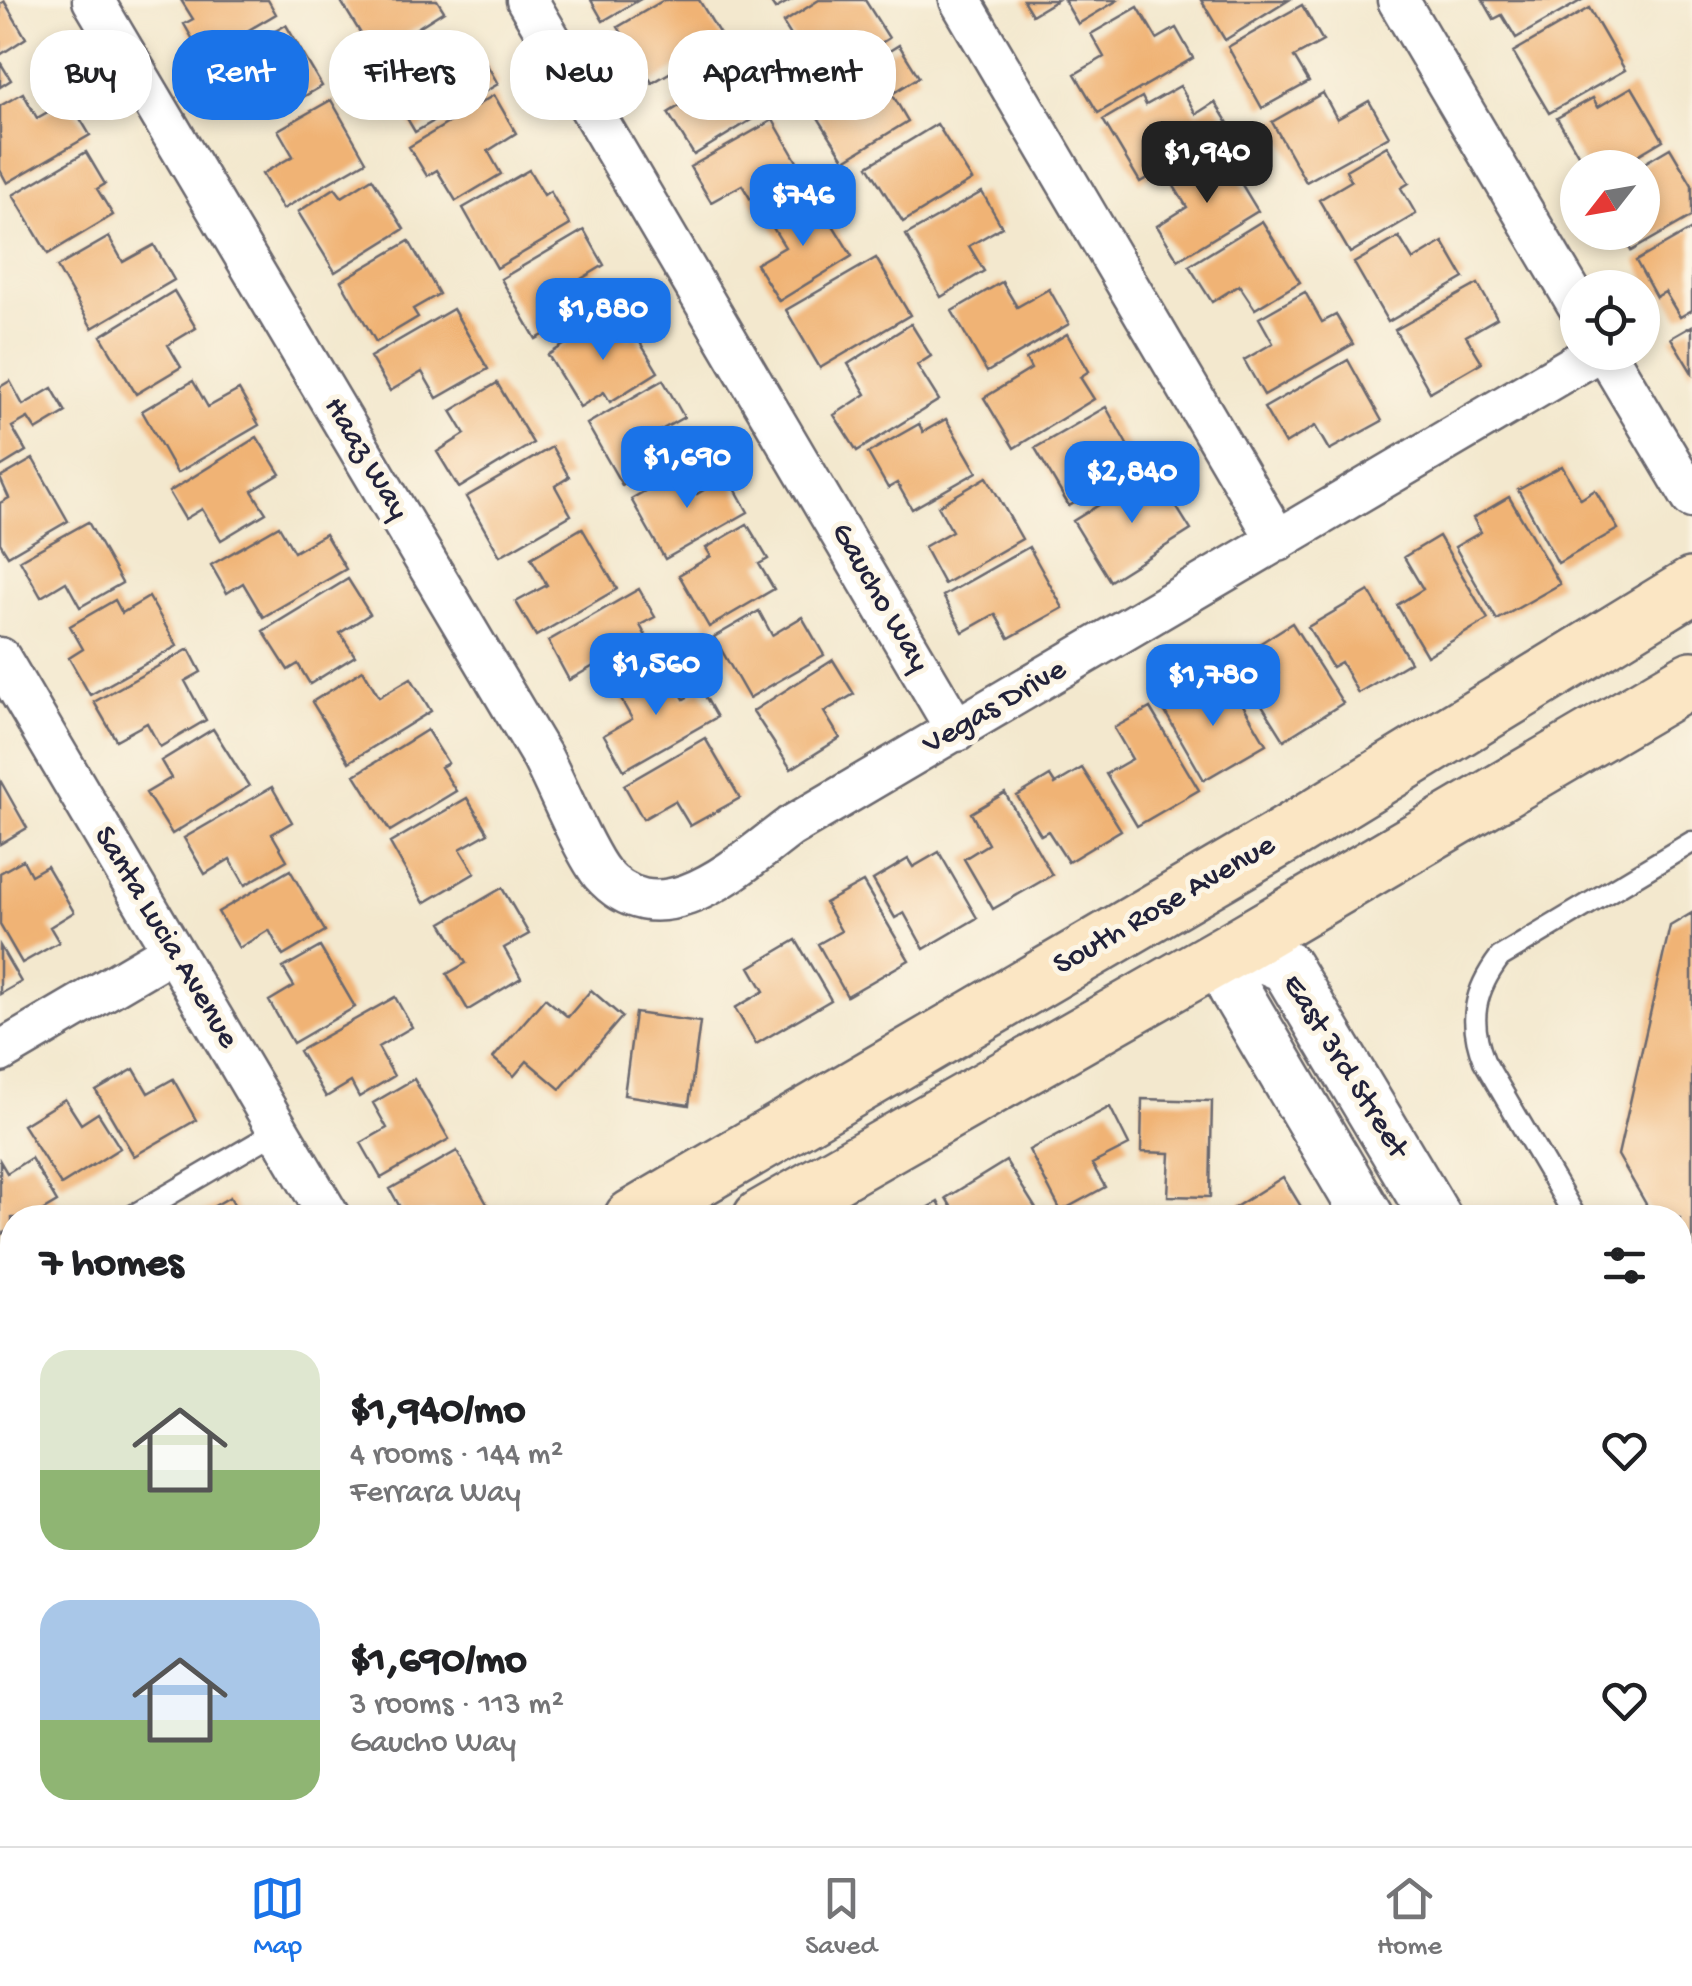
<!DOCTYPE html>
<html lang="en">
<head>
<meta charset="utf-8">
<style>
	body { margin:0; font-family:"Gochi Hand",sans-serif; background:#f2f2f2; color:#202124; height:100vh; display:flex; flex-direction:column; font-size:38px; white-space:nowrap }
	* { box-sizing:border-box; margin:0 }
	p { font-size:32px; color:#757577 }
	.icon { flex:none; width:55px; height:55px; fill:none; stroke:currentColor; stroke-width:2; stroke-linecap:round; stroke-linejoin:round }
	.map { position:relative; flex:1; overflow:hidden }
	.side { position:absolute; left:0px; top:1205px; width:1692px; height:642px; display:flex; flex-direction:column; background:#fff; border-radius:40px 40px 0 0; box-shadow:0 5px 15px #0003 }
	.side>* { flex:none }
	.banner { position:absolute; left:30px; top:30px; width:1000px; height:90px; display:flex; gap:20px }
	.needle { width:65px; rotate:239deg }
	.buttons { position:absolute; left:1560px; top:150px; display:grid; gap:20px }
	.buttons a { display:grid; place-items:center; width:100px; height:100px; border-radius:50%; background:#fff; box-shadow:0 5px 15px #0003; font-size:50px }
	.price { position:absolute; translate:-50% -85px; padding:0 22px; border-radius:20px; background:#1a73e8; color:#fff; font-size:32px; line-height:65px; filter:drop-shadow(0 2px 5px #0008) }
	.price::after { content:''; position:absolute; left:50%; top:60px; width:30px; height:22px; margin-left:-15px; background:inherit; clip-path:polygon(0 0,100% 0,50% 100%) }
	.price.selected { background:#222; color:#fff }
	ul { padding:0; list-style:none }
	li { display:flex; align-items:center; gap:30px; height:250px; padding:0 40px }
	li span { display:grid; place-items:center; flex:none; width:280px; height:200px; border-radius:30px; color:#555 }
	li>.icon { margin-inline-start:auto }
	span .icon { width:120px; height:120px; fill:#fffc; stroke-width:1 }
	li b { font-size:42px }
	h2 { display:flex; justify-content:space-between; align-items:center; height:120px; padding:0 40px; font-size:42px }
	.pill { padding:0 35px; border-radius:40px; background:#fff; box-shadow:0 5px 15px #0003; font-size:35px; line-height:90px }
	.pill.selected { background:#1a73e8; color:#fff }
	.menu { display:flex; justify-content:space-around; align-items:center; height:140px; border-top:2px solid #e0e0e0; background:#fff; font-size:28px; color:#757577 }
	.menu a { display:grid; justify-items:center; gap:5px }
	.menu .selected { color:#1a73e8 }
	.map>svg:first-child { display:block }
</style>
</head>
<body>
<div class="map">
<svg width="1692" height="1846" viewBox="0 0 1692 1846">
	<rect width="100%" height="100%" fill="#fcf5e5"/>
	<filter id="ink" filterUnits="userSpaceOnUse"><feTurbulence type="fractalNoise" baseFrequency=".01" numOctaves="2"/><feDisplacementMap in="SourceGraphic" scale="20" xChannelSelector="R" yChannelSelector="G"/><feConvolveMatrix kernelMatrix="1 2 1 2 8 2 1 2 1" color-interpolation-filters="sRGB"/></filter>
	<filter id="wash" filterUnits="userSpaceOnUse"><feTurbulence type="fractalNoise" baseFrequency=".0048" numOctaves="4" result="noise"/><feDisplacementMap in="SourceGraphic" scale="40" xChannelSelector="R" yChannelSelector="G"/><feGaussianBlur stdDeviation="2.25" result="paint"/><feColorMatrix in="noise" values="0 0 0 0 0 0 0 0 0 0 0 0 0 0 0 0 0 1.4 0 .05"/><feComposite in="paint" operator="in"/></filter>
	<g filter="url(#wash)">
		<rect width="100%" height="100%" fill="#f3e8ce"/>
		<g id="blocks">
			<path fill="#f0b374" d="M 181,0 L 268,0 L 276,14 L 203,57 L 184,24 L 193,19 Z
				M 346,0 L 437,0 L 444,11 L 374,55 L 342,3 Z
				M 591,0 L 639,0 L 603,21 Z
				M 664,0 L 699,0 L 724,41 L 652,83 L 618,27 Z
				M 769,0 L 791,0 L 775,9 Z
				M 819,0 L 865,0 L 889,38 L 855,59 L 850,52 L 815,74 L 783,23 Z
				M 1023,0 L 1057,0 L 1032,15 Z
				M 1064,0 L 1118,0 L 1078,24 Z
				M 1201,0 L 1289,0 L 1225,40 Z
				M 1483,0 L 1582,0 L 1516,38 L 1502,15 L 1494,19 Z
				M 4,1 L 26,38 L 0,55 L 0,4 Z
				M 1302,5 L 1323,41 L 1294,57 L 1309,82 L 1262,108 L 1228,47 Z
				M 1138,7 L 1157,39 L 1176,28 L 1193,58 L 1098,113 L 1075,74 L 1104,57 L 1091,34 Z
				M 1589,8 L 1625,70 L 1549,113 L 1513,52 Z
				M 286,25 L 322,86 L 277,112 L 262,88 L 232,105 L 210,68 Z
				M 429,41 L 445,68 L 478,49 L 498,84 L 415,132 L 379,70 Z
				M 899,45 L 919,77 L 892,94 L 908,121 L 845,160 L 808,102 Z
				M 731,51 L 767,110 L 694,155 L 668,113 L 697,95 L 687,78 Z
				M 0,62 L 11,80 L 0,87 Z
				M 1180,86 L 1196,114 L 1215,102 L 1231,128 L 1140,182 L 1103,120 L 1142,97 L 1146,105 Z
				M 1632,87 L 1663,140 L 1616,168 L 1586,168 L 1557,118 L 1593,98 L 1598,107 Z
				M 23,93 L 37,118 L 69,100 L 90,135 L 7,183 L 0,170 L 0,106 Z
				M 1323,93 L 1337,119 L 1369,101 L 1389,136 L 1306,182 L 1272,122 Z
				M 494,95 L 516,133 L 488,151 L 501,174 L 456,201 L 437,170 L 427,176 L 409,147 Z
				M 331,100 L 366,161 L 283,209 L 262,174 L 293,156 L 278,130 Z
				M 773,120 L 808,181 L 757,210 L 742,185 L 711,202 L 690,167 Z
				M 937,124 L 972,180 L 903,222 L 868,166 Z
				M 1387,146 L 1409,183 L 1401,188 L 1416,214 L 1350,253 L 1319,200 L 1351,181 L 1346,170 Z
				M 1670,148 L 1692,185 L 1692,216 L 1631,251 L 1621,232 L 1642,232 L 1642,168 L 1636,168 Z
				M 86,152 L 105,184 L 97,189 L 113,215 L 48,254 L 13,195 Z
				M 1222,152 L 1258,211 L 1178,260 L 1157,226 L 1187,207 L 1172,183 Z
				M 529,170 L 544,195 L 550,191 L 570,225 L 497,268 L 463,208 Z
				M 372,178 L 404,229 L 335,272 L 298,212 L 335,188 L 342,197 Z
				M 982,192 L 1002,227 L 969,246 L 984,271 L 941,297 L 906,235 Z
				M 815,196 L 852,256 L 779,301 L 756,264 L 785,247 L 770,223 Z
				M 1262,221 L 1300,282 L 1255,309 L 1239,285 L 1212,302 L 1189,266 Z
				M 1692,229 L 1692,310 L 1680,317 L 1665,292 L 1656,297 L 1636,261 Z
				M 584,230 L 604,265 L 573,284 L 588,310 L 536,339 L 501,279 Z
				M 109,237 L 123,262 L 154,245 L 174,280 L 92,328 L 57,267 Z
				M 1399,237 L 1413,260 L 1443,242 L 1464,278 L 1388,322 L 1354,263 Z
				M 409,241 L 439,294 L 413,309 L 418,317 L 376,342 L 341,281 Z
				M 876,258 L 910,315 L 820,368 L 786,310 Z
				M 1002,282 L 1017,307 L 1049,289 L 1069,324 L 987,372 L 952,311 Z
				M 1478,284 L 1497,318 L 1466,336 L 1482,362 L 1430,392 L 1395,330 Z
				M 174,291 L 196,328 L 168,345 L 181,367 L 136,394 L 101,336 Z
				M 1305,292 L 1322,322 L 1336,315 L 1353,344 L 1264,395 L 1244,360 L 1273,343 L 1259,318 Z
				M 453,309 L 488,369 L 437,398 L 422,372 L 390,391 L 370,357 Z
				M 613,314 L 628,339 L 635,334 L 658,372 L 610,402 L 604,392 L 580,407 L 548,355 Z
				M 911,324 L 931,356 L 917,365 L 939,400 L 857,451 L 834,415 L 866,394 L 848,364 Z
				M 1692,326 L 1692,373 L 1671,338 Z
				M 1067,334 L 1089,371 L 1080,377 L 1094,399 L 1014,448 L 984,398 L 1031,369 L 1026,359 Z
				M 1348,360 L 1382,421 L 1329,450 L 1315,426 L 1285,444 L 1264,408 Z
				M 663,380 L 684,417 L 654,434 L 668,458 L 622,485 L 587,424 Z
				M 10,381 L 23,405 L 52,388 L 66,412 L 36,430 L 28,418 L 12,427 L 26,451 L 0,467 L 0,387 Z
				M 193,381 L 208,407 L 239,390 L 259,425 L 177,473 L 142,411 Z
				M 497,383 L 533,443 L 459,488 L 437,452 L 465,434 L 451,411 Z
				M 1106,407 L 1139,466 L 1069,506 L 1035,448 Z
				M 946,419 L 977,472 L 912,509 L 897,483 L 888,488 L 868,453 L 919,424 L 923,432 Z
				M 257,437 L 280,474 L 252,491 L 266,513 L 221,540 L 202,509 L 185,519 L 169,492 Z
				M 552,447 L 569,477 L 555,486 L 571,515 L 500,556 L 466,497 Z
				M 33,459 L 68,521 L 8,556 L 0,543 L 0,503 L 9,498 L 0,478 Z
				M 1562,466 L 1581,499 L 1595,490 L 1618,529 L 1558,563 L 1518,490 Z
				M 683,469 L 697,494 L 728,476 L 748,512 L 665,559 L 631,499 Z
				M 1154,471 L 1191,530 L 1110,581 L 1073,521 Z
				M 987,477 L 1022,539 L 944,584 L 924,547 L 952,531 L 938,506 Z
				M 1509,497 L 1560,584 L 1497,620 L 1455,547 L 1481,532 L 1473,518 Z
				M 88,522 L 122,583 L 80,607 L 66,582 L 41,597 L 20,560 Z
				M 747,524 L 768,559 L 759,564 L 774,589 L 709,627 L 679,575 L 711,556 L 706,548 Z
				M 279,526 L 294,552 L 325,534 L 346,569 L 263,617 L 243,583 L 227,593 L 211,565 Z
				M 582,528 L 617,589 L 536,636 L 516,602 L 547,585 L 531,558 Z
				M 1439,536 L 1488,619 L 1427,656 L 1397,605 L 1423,589 L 1404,557 Z
				M 1029,547 L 1063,608 L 1009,638 L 995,614 L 963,632 L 943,596 Z
				M 348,579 L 370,614 L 340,633 L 355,656 L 310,684 L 298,664 L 288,670 L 263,631 Z
				M 639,589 L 655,617 L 640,625 L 658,659 L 611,685 L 599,663 L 569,680 L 548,641 Z
				M 1369,591 L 1410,662 L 1358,693 L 1341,662 L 1332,667 L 1308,627 Z
				M 149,597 L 177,646 L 90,695 L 69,658 L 83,649 L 70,626 L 115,600 L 122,613 Z
				M 759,611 L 772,635 L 802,617 L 824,655 L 749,698 L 714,637 Z
				M 1292,623 L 1343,703 L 1284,740 L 1252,689 L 1278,673 L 1259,644 Z
				M 189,649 L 201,672 L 185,681 L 206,720 L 160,747 L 147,723 L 116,740 L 94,702 Z
				M 833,660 L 854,694 L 824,712 L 840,738 L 791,769 L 753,711 Z
				M 665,667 L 684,699 L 701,689 L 717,717 L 624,770 L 604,735 L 632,719 L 618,694 Z
				M 363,670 L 379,697 L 411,678 L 431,711 L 349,762 L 312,702 Z
				M 1201,683 L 1211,700 L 1233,688 L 1266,744 L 1204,780 L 1161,705 Z
				M 1150,708 L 1199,790 L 1137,826 L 1106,774 L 1132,759 L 1114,728 Z
				M 213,729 L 249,786 L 172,834 L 146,793 L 171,778 L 161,761 Z
				M 427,730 L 448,763 L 441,767 L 456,791 L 390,831 L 355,775 Z
				M 705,738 L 740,798 L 690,826 L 675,801 L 643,819 L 624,785 Z
				M 1082,768 L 1121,830 L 1068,862 L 1048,831 L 1041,835 L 1017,796 L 1050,776 L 1055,784 Z
				M 0,780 L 27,828 L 0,844 Z
				M 272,787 L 292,822 L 272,834 L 287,860 L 245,885 L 230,859 L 205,874 L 184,838 Z
				M 1005,793 L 1052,875 L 993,909 L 964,859 L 988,844 L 971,813 Z
				M 467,798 L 488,833 L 460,849 L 475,873 L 424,903 L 390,843 Z
				M 939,852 L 977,918 L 924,949 L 904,913 L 895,918 L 873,880 L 908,859 L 913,867 Z
				M 23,860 L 31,875 L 47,866 L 74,912 L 50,927 L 59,942 L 22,963 L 0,925 L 0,873 Z
				M 290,870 L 325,931 L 283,956 L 269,930 L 239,948 L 218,912 Z
				M 863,882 L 909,960 L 847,996 L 818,944 L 841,931 L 825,903 Z
				M 502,888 L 529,934 L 504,948 L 521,978 L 468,1010 L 447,974 L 466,963 L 442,923 Z
				M 1692,913 L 1692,1284 L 1680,1263 L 1680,1218 L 1654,1218 L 1618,1155 L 1670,926 Z
				M 796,940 L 831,1000 L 756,1044 L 735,1008 L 764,991 L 750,967 Z
				M 0,946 L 21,982 L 0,994 Z
				M 320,947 L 355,1007 L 293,1043 L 269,1001 L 294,986 L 283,968 Z
				M 591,990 L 622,1017 L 560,1089 L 527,1061 L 514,1076 L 493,1058 L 545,998 L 568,1017 Z
				M 395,997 L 412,1027 L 378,1047 L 394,1076 L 359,1097 L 351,1082 L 326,1097 L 299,1051 Z
				M 635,1013 L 700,1022 L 689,1105 L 624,1095 Z
				M 134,1069 L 148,1093 L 173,1079 L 196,1120 L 134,1156 L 96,1091 Z
				M 414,1079 L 449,1139 L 381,1178 L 361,1143 L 387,1128 L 373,1103 Z
				M 65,1099 L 81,1124 L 98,1113 L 120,1148 L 61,1185 L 23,1125 Z
				M 1142,1099 L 1212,1101 L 1210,1197 L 1168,1196 L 1170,1153 L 1141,1152 Z
				M 1110,1107 L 1129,1145 L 1092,1164 L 1105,1187 L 1061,1211 L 1029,1150 Z
				M 457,1151 L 491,1211 L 480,1218 L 436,1218 L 433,1212 L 406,1218 L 390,1189 Z
				M 31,1158 L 57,1202 L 30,1218 L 12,1218 L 12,1228 L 0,1235 L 0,1161 L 7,1173 Z
				M 1006,1161 L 1038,1212 L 1029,1218 L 958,1218 L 946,1198 Z
				M 1283,1177 L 1308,1218 L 1218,1218 Z
				M 230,1197 L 242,1218 L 194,1218 Z
				M 938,1202 L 947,1218 L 911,1218 Z
				M 12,1426 L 12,1449 L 3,1432 Z
				M 12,1817 L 12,1835 L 25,1835 L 32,1846 L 0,1846 L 0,1825 Z
				M 433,1835 L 445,1835 L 452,1846 L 415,1846 Z
				M 459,1835 L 532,1835 L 512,1846 L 465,1846 Z
				M 825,1835 L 873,1835 L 879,1846 L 805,1846 Z
				M 926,1835 L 971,1835 L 954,1846 L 933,1846 Z
				M 981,1835 L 1030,1835 L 1037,1846 L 963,1846 Z
				M 1315,1835 L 1401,1835 L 1382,1846 L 1321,1846 Z
				M 1418,1835 L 1425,1835 L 1432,1846 L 1401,1846 Z
				M 1616,1835 L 1661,1835 L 1668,1846 L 1606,1846 L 1603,1842 Z
				M 1262,1836 L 1268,1846 L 1245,1846 Z"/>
		</g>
	</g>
	<g filter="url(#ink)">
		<use href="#blocks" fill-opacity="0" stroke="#6b676e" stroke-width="2.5"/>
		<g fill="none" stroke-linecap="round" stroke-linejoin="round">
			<g stroke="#6b676e" stroke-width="25">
				<path id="service" d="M 129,1218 L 279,1130
					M 1576,1218 L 1484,1061 C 1468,1021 1474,991 1500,957 L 1692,842
					M 0,1293 L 12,1286
					M 1680,1389 L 1692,1409
					M 1680,1698 L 1692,1690
					M 343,1846 L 362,1835"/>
			</g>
			<g stroke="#6b676e" stroke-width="45">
				<path id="minor" d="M 93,0 L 542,757 C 557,786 584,852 602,874 C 661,941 740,864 790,827 L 1597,352
					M 527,0 L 957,731
					M 960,0 L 1278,541
					M 1398,0 L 1578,305
					M 1605,352 L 1692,498
					M 0,658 L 330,1218
					M 0,1052 L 172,951
					M 294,1835 L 300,1846
					M 1098,1835 L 1104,1846
					M 1494,1835 L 1500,1846
					M 155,1846 L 173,1835
					M 679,1846 L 696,1835"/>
			</g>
			<g stroke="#6b676e" stroke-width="55">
				<path id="tertiary" d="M 1238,946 L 1286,967 L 1436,1218
					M 1238,946 L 1234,989 L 1369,1218
					M 1680,1620 L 1692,1639
					M 1680,1741 L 1692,1762"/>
			</g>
			<g stroke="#6b676e" stroke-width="60">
				<path id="secondary" d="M 632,1218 L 1279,839 L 1692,586
					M 761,1218 L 1238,946 L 1692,679
					M 0,1584 L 12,1577
					M 0,1669 L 12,1662"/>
			</g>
			<use href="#service" stroke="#fff" stroke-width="20"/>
			<use href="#minor" stroke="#fff" stroke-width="40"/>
			<use href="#tertiary" stroke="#fff" stroke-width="50"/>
			<use href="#secondary" stroke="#fbe6c4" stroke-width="55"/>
		</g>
	</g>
	<g text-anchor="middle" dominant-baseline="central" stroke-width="10" stroke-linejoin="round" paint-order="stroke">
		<g font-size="32" fill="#22223b" stroke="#fcf5e5">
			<text transform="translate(365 459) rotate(59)">Haaz Way</text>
			<text transform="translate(879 598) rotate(60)">Gaucho Way</text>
			<text transform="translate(995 708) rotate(-30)">Vegas Drive</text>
			<text transform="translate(1165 906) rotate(-30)">South Rose Avenue</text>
			<text transform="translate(165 938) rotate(59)">Santa Lucia Avenue</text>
			<text transform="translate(1344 1067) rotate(58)">East 3rd Street</text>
		</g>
	</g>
</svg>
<div class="buttons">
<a><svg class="needle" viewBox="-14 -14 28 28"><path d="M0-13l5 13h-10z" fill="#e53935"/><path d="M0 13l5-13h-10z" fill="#757577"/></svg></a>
<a><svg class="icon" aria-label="locate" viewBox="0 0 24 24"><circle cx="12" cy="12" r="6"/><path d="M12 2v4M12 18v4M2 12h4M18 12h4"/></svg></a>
</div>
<b class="price selected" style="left:1207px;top:206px">$1,940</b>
<b class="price" style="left:803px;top:249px">$746</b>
<b class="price" style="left:603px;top:363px">$1,880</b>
<b class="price" style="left:687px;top:511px">$1,690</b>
<b class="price" style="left:1132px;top:526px">$2,840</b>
<b class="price" style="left:656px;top:718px">$1,560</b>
<b class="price" style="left:1213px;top:729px">$1,780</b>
<div class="banner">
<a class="pill">Buy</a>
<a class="pill selected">Rent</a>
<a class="pill">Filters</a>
<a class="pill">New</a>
<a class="pill">Apartment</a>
</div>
<section class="side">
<h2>7 homes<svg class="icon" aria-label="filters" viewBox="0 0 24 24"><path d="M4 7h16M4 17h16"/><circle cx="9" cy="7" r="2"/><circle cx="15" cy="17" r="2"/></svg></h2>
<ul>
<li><span style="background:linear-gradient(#dfe7d0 60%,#8fb573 0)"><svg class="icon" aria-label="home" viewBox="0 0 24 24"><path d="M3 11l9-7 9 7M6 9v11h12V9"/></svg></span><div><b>$1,940/mo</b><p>4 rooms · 144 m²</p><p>Ferrara Way</p></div><svg class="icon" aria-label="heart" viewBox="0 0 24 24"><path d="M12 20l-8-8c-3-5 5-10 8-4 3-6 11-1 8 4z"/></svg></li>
<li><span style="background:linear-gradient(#a9c7e8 60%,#8fb573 0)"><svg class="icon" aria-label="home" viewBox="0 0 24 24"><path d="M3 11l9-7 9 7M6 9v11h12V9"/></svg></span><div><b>$1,690/mo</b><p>3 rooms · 113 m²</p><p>Gaucho Way</p></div><svg class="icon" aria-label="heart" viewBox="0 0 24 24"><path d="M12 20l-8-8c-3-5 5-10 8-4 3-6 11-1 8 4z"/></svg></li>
</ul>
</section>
</div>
<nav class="menu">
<a class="selected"><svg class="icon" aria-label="map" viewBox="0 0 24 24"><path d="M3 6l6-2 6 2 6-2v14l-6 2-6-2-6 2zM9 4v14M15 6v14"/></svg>Map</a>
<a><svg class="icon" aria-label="saved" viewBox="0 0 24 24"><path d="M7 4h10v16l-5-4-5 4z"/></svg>Saved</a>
<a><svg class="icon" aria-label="home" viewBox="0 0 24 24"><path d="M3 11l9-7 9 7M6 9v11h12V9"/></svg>Home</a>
</nav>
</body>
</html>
